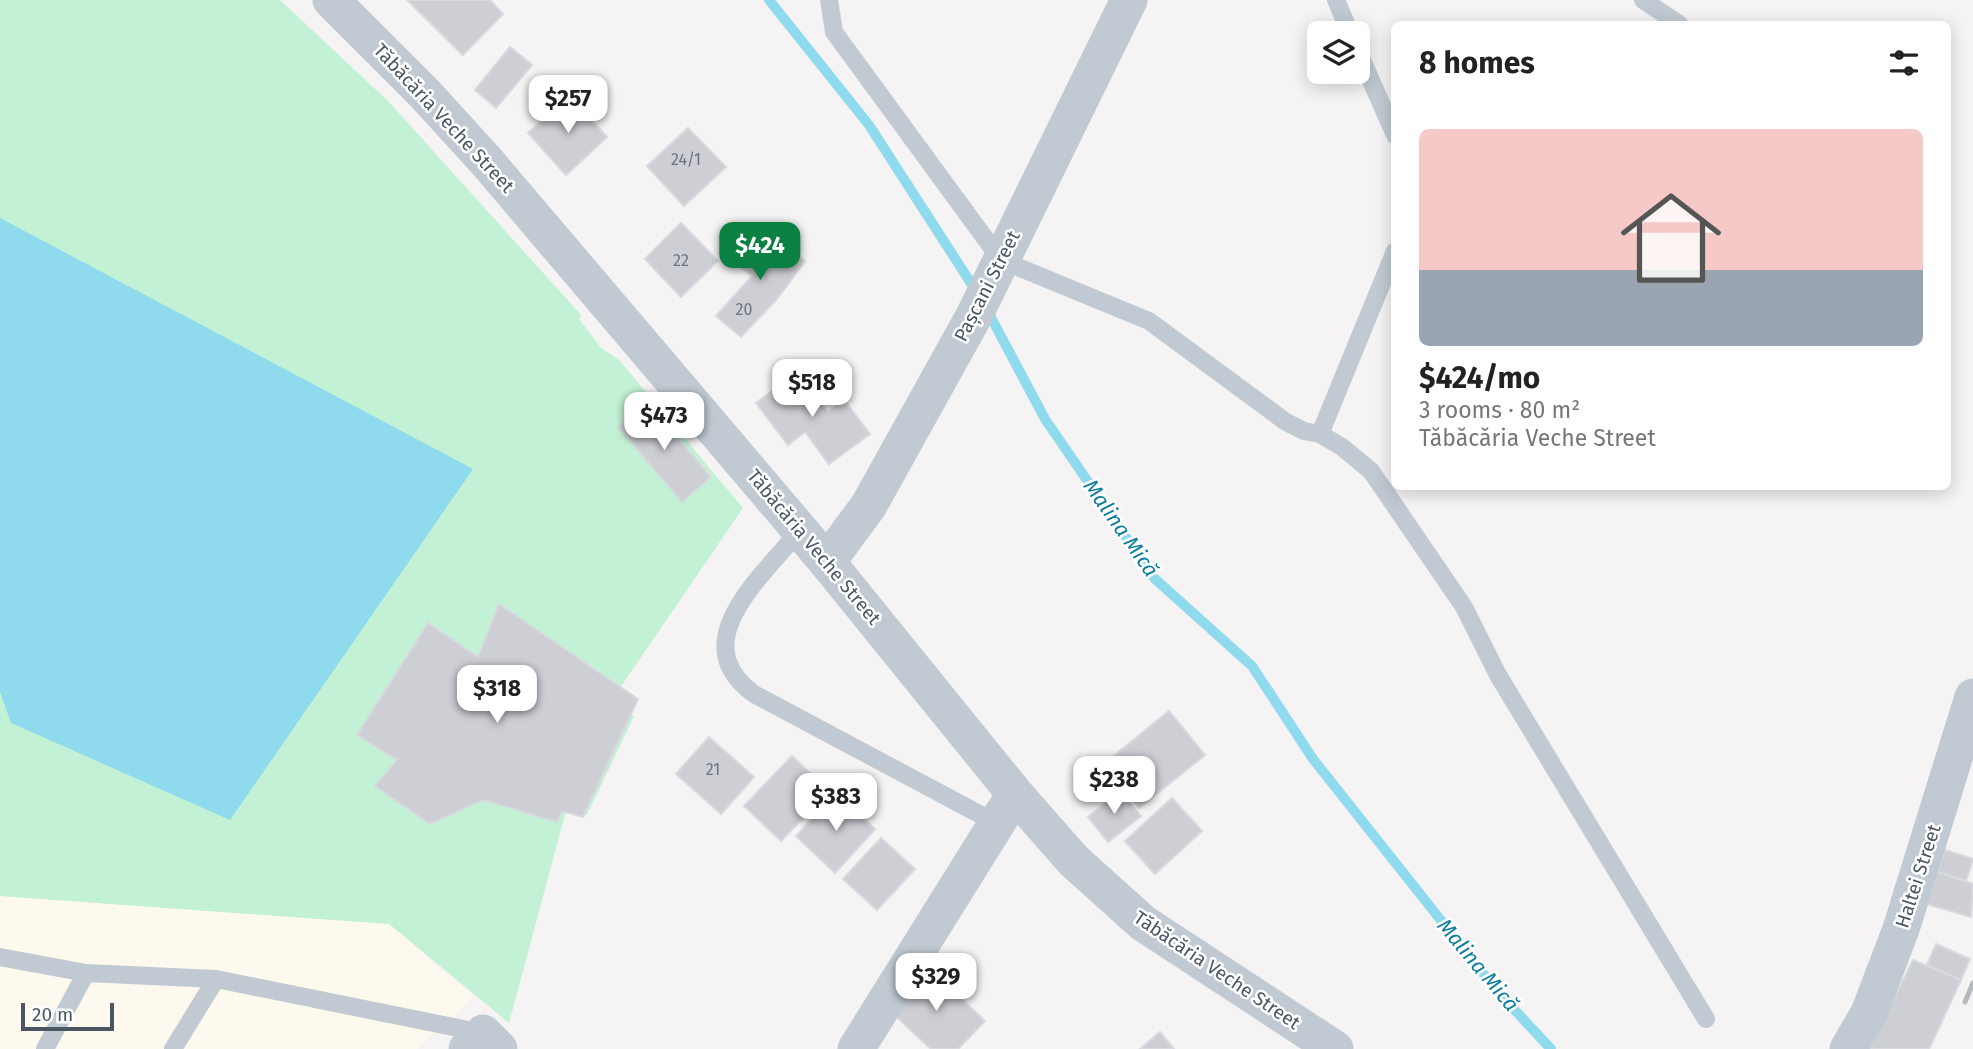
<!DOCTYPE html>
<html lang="en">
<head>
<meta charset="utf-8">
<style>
	body { margin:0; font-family:"Fira Sans",sans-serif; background:#f6f6f6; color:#222; height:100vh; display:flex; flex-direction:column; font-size:26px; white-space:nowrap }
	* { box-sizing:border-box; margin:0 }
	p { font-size:23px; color:#767676 }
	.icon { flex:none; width:38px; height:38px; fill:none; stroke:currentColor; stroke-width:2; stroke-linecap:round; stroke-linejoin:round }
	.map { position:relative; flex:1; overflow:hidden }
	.drawer { position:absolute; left:1391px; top:21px; width:560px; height:469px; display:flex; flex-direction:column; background:#fff; border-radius:10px; box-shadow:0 4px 18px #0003 }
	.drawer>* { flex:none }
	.fabs { position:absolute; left:1307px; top:21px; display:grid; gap:14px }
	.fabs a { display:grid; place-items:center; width:63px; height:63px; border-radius:10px; background:#fff; box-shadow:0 4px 18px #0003; font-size:35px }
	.scale { position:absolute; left:21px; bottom:18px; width:93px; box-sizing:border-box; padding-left:7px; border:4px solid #4a5661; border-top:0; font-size:19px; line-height:24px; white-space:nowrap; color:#4a5661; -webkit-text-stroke:5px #fff; paint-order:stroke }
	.price { position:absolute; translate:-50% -60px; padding:0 16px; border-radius:14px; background:#fff; color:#222; font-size:23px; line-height:46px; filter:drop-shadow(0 2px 4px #0008) }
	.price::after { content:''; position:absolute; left:50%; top:42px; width:21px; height:16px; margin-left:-10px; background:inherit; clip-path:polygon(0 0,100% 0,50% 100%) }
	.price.selected { background:#0b8043; color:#fff }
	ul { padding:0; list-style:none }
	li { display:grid; align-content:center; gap:14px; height:371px; padding:0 28px }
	li span { display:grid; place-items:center; height:217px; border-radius:10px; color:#555 }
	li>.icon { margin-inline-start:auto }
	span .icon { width:126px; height:126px; fill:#fffc; stroke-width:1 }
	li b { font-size:30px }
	h2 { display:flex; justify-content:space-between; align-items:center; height:84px; padding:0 28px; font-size:30px }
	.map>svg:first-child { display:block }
</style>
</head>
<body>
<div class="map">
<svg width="1973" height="1049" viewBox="0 0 1973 1049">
	<rect width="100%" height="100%" fill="#f5f3f3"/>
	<path fill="#fdf9ef" d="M 0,896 L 389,924 L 474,997 L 417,1049 L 0,1049 Z"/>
	<path fill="#c3f1d5" d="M 0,0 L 280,0 L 389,102 L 582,316 L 579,319 L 601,348 L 619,360 L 743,508 L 611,701 L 634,716 L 587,815 L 567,807 L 509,1023 L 389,924 L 0,896 Z"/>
	<path fill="#90daee" d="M 0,218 L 473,469 L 230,820 L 11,723 L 0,692 Z"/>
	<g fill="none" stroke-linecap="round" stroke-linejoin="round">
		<path stroke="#90daee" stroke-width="10" d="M 769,0 L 869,125 L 976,291
			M 987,310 L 1045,419 L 1154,578 L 1252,666 L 1313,759 L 1497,991 L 1551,1049"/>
	</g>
	<path fill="#cdcfd5" stroke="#d7d9de" stroke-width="2" d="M 407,0 L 490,0 L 503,14 L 463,55 Z
		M 510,47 L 532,65 L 496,108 L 475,90 Z
		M 569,95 L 607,137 L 566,175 L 528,133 Z
		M 688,128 L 726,167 L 684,206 L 647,166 Z
		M 681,223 L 718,261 L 681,297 L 645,259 Z
		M 762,229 L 805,261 L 777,299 L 741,337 L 716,316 L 752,276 L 736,264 Z
		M 797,372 L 828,412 L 844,400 L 870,434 L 829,464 L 805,432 L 788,445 L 756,403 Z
		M 647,402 L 711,477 L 682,502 L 618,427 Z
		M 499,604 L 638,699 L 583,817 L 562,811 L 557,822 L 483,800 L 430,824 L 375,786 L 397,760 L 357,735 L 428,623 L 478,657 Z
		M 1169,711 L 1205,755 L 1139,808 L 1104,764 Z
		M 709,737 L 754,777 L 721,814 L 676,774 Z
		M 792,756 L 829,791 L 781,841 L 744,806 Z
		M 1120,791 L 1141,816 L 1108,842 L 1088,817 Z
		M 837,793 L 875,829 L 835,873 L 796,836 Z
		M 1172,798 L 1202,831 L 1155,874 L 1125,841 Z
		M 881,838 L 915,869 L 877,910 L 843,879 Z
		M 1945,850 L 1973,859 L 1966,881 L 1938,872 Z
		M 1938,872 L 1973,884 L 1971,917 L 1927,904 Z
		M 1936,944 L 1970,959 L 1961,980 L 1927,965 Z
		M 1913,960 L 1961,980 L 1929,1049 L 1869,1049 Z
		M 928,967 L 985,1021 L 958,1049 L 931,1049 L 888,1009 Z
		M 1160,1032 L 1174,1049 L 1140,1049 Z"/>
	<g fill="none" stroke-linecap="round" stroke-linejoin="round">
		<path stroke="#c1cad2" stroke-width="18" d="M 829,0 L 834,32 L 1001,260 L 1149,321 L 1286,422 L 1304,431 L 1320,434 L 1342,447 L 1371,471 L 1464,607 L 1498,675 L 1706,1019
			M 1336,0 L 1350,33
			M 1643,0 L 1679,24
			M 1358,51 L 1395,135
			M 1320,434 L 1395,251
			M 800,530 C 762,577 683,642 754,694 L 996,823
			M 0,957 L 86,973 L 45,1049
			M 86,973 L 216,979 L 173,1049
			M 216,979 L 483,1033"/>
		<path stroke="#c1cad2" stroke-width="37" d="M 331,0 L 426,95 L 487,162 L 827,562 L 1015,794 L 1074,861 L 1143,923 L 1335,1049
			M 827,562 L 869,505 L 974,316 L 1129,0
			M 467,1049 L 483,1033 L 499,1049
			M 856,1049 L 1015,794
			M 1848,1049 L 1869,1013 L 1901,929 L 1973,697"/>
		<path stroke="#b5b8bd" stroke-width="5" d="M 1965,1002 L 1973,983"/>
	</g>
	<g text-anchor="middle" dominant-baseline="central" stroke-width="5" stroke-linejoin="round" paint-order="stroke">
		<g font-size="16" fill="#6b747e">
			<text x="686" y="159">24/1</text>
			<text x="681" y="260">22</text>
			<text x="744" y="309">20</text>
			<text x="713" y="769">21</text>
		</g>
		<g font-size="19" fill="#4a5661" stroke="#fff">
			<text transform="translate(444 118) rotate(47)">Tăbăcăria Veche Street</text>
			<text transform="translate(987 286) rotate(-63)">Pașcani Street</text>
			<text transform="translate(814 547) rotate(50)">Tăbăcăria Veche Street</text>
			<text transform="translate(1918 876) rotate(-72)">Haltei Street</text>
			<text transform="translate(1217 970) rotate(34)">Tăbăcăria Veche Street</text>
		</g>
		<g font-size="21" font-style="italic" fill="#0c7c9b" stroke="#fff">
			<text transform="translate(1121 528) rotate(55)">Malina Mică</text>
			<text transform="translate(1478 965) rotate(50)">Malina Mică</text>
		</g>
	</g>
</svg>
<div class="fabs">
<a><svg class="icon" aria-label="layers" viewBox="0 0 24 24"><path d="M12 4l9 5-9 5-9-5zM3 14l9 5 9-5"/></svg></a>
</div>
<div class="scale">20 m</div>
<b class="price" style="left:568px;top:135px">$257</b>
<b class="price selected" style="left:760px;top:282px">$424</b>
<b class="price" style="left:812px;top:419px">$518</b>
<b class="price" style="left:664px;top:452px">$473</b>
<b class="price" style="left:497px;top:725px">$318</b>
<b class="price" style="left:1114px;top:816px">$238</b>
<b class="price" style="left:836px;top:833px">$383</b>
<b class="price" style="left:936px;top:1013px">$329</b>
<section class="drawer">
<h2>8 homes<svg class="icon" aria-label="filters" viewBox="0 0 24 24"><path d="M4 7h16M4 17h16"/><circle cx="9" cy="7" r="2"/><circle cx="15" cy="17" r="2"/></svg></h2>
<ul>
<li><span style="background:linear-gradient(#f6c9c9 65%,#9aa5b1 0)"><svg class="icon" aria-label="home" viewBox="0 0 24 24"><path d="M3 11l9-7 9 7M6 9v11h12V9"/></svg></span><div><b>$424/mo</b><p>3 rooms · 80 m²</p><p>Tăbăcăria Veche Street</p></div></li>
</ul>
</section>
</div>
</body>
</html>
